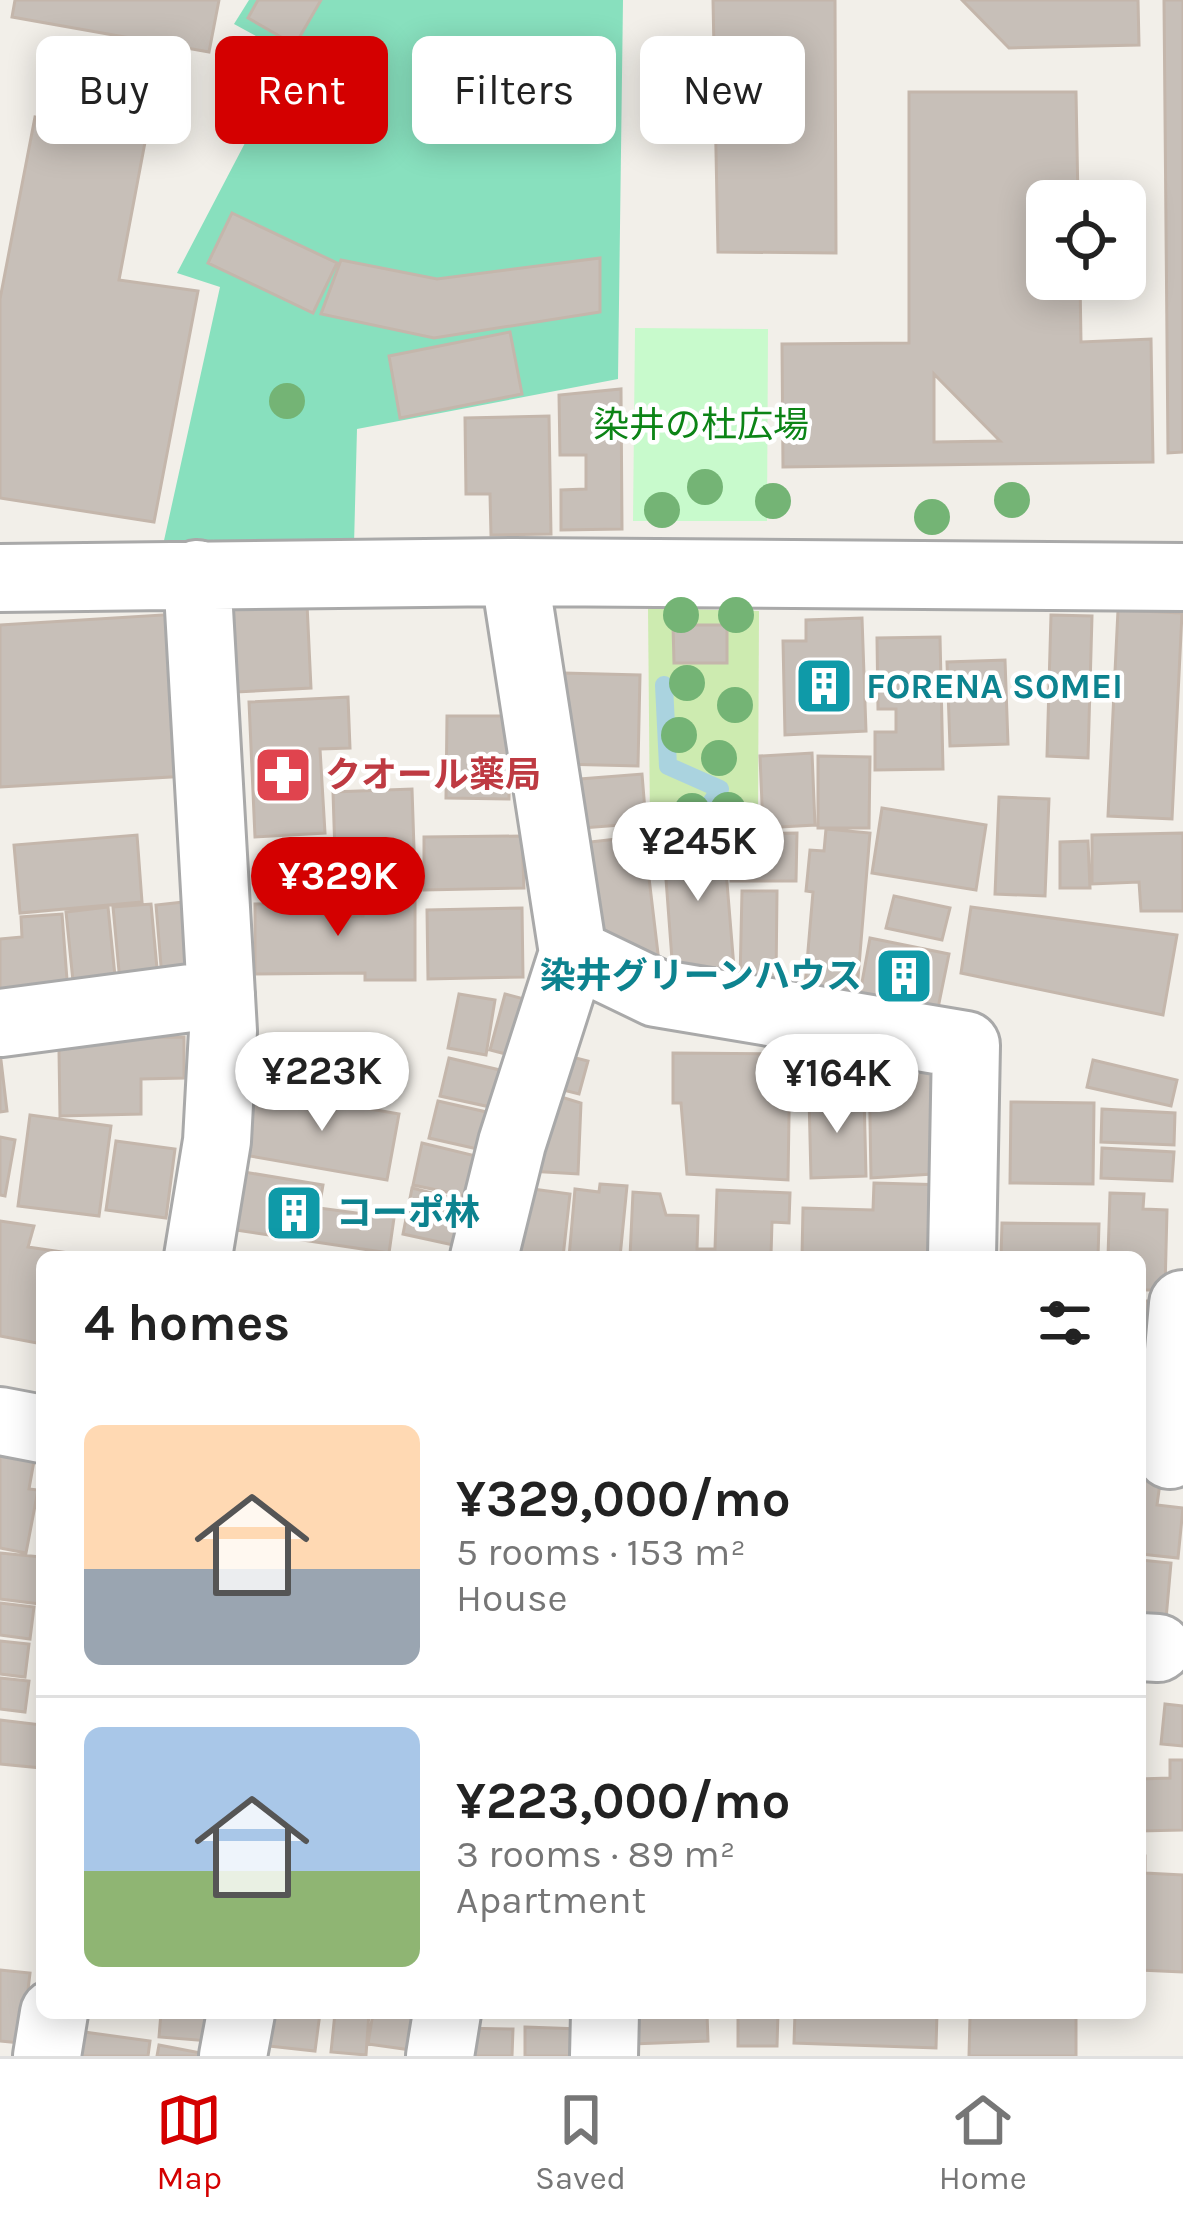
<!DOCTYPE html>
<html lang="en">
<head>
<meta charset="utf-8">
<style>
	body { margin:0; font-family:Karla,"Noto Sans JP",sans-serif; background:#f2f2f2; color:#222; height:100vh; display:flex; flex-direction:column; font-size:45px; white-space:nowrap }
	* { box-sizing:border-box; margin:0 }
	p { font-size:39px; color:#767676 }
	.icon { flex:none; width:66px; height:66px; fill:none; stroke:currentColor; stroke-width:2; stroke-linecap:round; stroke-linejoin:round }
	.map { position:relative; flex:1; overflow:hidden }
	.side { position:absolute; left:36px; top:1251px; width:1110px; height:768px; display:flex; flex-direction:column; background:#fff; border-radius:18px; box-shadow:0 6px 30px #0003 }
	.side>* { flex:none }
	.top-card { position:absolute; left:36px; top:36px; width:1113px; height:108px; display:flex; gap:24px }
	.buttons { position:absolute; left:1026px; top:180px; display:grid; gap:24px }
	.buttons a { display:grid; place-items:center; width:120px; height:120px; border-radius:18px; background:#fff; box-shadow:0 6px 30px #0003; font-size:60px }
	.price { position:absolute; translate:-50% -102px; padding:0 27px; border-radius:42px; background:#fff; color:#222; font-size:39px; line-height:78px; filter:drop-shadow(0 3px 6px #0008) }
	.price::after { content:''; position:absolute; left:50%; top:72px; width:36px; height:27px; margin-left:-18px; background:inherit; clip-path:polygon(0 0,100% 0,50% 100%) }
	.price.current { background:#d40000; color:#fff }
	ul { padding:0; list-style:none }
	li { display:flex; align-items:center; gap:36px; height:300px; padding:0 48px }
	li+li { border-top:3px solid #e0e0e0 }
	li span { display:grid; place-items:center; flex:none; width:336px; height:240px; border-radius:18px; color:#555 }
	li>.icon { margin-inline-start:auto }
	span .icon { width:144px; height:144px; fill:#fffc; stroke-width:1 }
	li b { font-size:51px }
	h2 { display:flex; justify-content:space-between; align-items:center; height:144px; padding:0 48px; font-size:51px }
	.pill { padding:0 42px; border-radius:18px; background:#fff; box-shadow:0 6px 30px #0003; font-size:42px; line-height:108px }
	.pill.current { background:#d40000; color:#fff }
	.tab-bar { display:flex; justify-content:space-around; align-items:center; height:168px; border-top:3px solid #e0e0e0; background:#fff; font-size:33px; color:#767676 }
	.tab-bar a { display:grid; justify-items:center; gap:6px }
	.tab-bar .current { color:#d40000 }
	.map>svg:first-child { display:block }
</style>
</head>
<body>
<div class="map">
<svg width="1183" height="2056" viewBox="0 0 1183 2056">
	<rect width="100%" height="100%" fill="#f2efe9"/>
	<path fill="#cdebb0" d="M 648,608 L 759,611 L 758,817 L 650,825 Z"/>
	<path fill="#c8facc" d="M 635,328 L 768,329 L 767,521 L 633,521 Z"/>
	<path fill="#88e0be" d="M 249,0 L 623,0 L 618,379 L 357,429 L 354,545 L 163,545 L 220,287 L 177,273 L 291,55 L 234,24 Z"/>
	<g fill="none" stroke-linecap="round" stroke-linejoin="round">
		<path stroke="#aad3df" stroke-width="18" d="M 664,685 L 668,766 L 720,789 L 709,806"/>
	</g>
	<path fill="#c7bfb8" stroke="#c4b6ab" stroke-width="3" fill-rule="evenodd" d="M 15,0 L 219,0 L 209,52 L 12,17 Z
		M 258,0 L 321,0 L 295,45 L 248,18 Z
		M 713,0 L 835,0 L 836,253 L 718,252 Z
		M 962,0 L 1138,0 L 1139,45 L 1009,48 Z
		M 1164,0 L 1183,0 L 1183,452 L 1168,453 Z
		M 909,92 L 1076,92 L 1078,201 L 1047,201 L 1047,279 L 1080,279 L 1081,342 L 1151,339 L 1153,462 L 783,467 L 782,344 L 909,343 ZM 934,374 L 1000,441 L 934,442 Z
		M 35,117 L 146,137 L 119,280 L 198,291 L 154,522 L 0,498 L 0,299 Z
		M 232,213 L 337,263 L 313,313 L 208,263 Z
		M 600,258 L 600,312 L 434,338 L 321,314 L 341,260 L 437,279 Z
		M 510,332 L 522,394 L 400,418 L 389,356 Z
		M 621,389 L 622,529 L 561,530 L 561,490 L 586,489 L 586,455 L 560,455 L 559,395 Z
		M 549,416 L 551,534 L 491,535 L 490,494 L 466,494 L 465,418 Z
		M 307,604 L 311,688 L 237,692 L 232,607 Z
		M 1118,610 L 1182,613 L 1172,819 L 1108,816 Z
		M 178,614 L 187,776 L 0,787 L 0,625 Z
		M 1051,615 L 1092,616 L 1088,758 L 1047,756 Z
		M 862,618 L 866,731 L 785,735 L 783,641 L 806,641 L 806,620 Z
		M 673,625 L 727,625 L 727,663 L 674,663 Z
		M 940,637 L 943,769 L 875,770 L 875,732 L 896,732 L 896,709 L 878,709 L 877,638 Z
		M 1005,660 L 1008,744 L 950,746 L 947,662 Z
		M 563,673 L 640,675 L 638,766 L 560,764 Z
		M 348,697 L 350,748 L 320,749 L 325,833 L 255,837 L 249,702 Z
		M 447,716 L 510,716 L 509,799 L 446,798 Z
		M 812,753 L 815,825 L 763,828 L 760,756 Z
		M 818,756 L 870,757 L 869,828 L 818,828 Z
		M 642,774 L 646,823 L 570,829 L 568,780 Z
		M 412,789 L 415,878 L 318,881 L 316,855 L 335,855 L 333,792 Z
		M 999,797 L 1049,799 L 1045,896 L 995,894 Z
		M 882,808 L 986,825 L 976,890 L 872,873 Z
		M 826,829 L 870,833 L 857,990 L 805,986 L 813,892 L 806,891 L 810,850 L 824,851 Z
		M 797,833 L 796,881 L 731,881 L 732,834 Z
		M 1183,833 L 1183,911 L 1141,911 L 1139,882 L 1092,884 L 1092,835 Z
		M 723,834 L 734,968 L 673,973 L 663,839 Z
		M 137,835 L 142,902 L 20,913 L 14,845 Z
		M 522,836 L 524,888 L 424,890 L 424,837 Z
		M 644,836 L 659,962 L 635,965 L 591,922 L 581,843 Z
		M 1088,841 L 1090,888 L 1060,888 L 1060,842 Z
		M 310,857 L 311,879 L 264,880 L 263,860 Z
		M 742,891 L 777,891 L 776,982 L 740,981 Z
		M 363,896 L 415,896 L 415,980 L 365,980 L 365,973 L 255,974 L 255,904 L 327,903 L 327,917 L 363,916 Z
		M 894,896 L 950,908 L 942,940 L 886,928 Z
		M 193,901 L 199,975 L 162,978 L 156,905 Z
		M 151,904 L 158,979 L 120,982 L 113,907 Z
		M 108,907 L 115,976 L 73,981 L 66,912 Z
		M 971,907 L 1177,935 L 1163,1015 L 961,973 Z
		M 522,908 L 523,977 L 428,979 L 427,910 Z
		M 62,914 L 68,993 L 0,999 L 0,939 L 22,937 L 21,917 Z
		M 870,938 L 949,954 L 937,1013 L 859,999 Z
		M 459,994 L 495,1000 L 486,1055 L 448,1048 Z
		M 505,994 L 543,1004 L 529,1060 L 490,1050 Z
		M 184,1037 L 184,1078 L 141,1079 L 141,1114 L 60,1116 L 59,1051 L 78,1038 Z
		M 0,1052 L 7,1111 L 0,1112 Z
		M 556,1053 L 588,1061 L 579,1094 L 547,1086 Z
		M 673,1053 L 790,1054 L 788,1180 L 687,1174 L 681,1103 L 673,1103 Z
		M 449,1058 L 521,1075 L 513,1112 L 440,1096 Z
		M 1093,1060 L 1177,1080 L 1171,1106 L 1087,1087 Z
		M 869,1061 L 924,1062 L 945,1084 L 948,1173 L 871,1178 Z
		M 256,1089 L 399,1114 L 387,1180 L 244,1155 Z
		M 545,1092 L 581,1103 L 578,1174 L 530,1171 Z
		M 864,1094 L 866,1176 L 811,1178 L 809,1096 Z
		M 438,1101 L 504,1116 L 495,1153 L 429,1138 Z
		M 1011,1102 L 1094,1103 L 1093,1184 L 1010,1183 Z
		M 1102,1109 L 1175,1113 L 1174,1145 L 1101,1142 Z
		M 30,1115 L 111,1126 L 99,1216 L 18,1206 Z
		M 0,1137 L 15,1140 L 5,1196 L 0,1195 Z
		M 116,1141 L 175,1149 L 166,1218 L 106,1210 Z
		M 422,1143 L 480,1157 L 470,1197 L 413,1185 Z
		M 1102,1148 L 1174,1152 L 1172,1181 L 1101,1178 Z
		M 238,1171 L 323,1185 L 319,1208 L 394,1218 L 389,1253 L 229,1229 Z
		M 874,1183 L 948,1185 L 939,1257 L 802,1257 L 803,1208 L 873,1210 Z
		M 600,1184 L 627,1186 L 620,1257 L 569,1257 L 575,1189 L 599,1192 Z
		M 518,1187 L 570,1194 L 563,1257 L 511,1257 Z
		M 412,1188 L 461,1200 L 453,1245 L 403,1234 Z
		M 717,1190 L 790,1193 L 789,1223 L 772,1222 L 771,1255 L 788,1257 L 630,1257 L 633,1192 L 660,1194 L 666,1215 L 698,1216 L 697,1249 L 715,1249 Z
		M 1110,1193 L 1144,1194 L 1143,1209 L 1167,1210 L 1165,1290 L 1140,1290 L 1140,1257 L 1108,1257 Z
		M 0,1221 L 34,1226 L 28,1247 L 96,1257 L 42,1257 L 42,1344 L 0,1336 Z
		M 1002,1223 L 1099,1224 L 1098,1257 L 1001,1257 Z
		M 1140,1301 L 1148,1301 L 1149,1414 L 1140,1415 Z
		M 0,1456 L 34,1461 L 29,1489 L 38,1490 L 26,1553 L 0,1548 Z
		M 1140,1481 L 1160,1483 L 1157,1505 L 1183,1508 L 1178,1558 L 1140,1554 Z
		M 0,1553 L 42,1557 L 40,1604 L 0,1599 Z
		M 1140,1560 L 1171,1563 L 1165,1630 L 1140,1627 Z
		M 0,1603 L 34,1607 L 30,1639 L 0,1635 Z
		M 0,1641 L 29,1644 L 25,1677 L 0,1674 Z
		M 0,1678 L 29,1681 L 25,1712 L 0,1709 Z
		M 1165,1704 L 1183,1706 L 1183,1746 L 1161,1744 Z
		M 0,1720 L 42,1725 L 42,1768 L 0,1764 Z
		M 1170,1760 L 1183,1760 L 1183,1830 L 1140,1831 L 1140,1779 L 1170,1778 Z
		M 1140,1856 L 1145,1856 L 1145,1873 L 1183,1875 L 1183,1972 L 1140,1970 Z
		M 0,1970 L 30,1973 L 22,2043 L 0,2041 Z
		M 161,2013 L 224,2013 L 221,2042 L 159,2037 Z
		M 263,2013 L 320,2013 L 315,2051 L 259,2045 Z
		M 335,2013 L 369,2013 L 366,2055 L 331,2052 Z
		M 373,2013 L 423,2013 L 418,2051 L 368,2044 Z
		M 632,2013 L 707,2013 L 708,2041 L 633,2044 Z
		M 738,2013 L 778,2013 L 777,2046 L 738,2046 Z
		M 795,2013 L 937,2013 L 936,2048 L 794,2043 Z
		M 970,2017 L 1076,2017 L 1076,2056 L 969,2056 Z
		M 525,2027 L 580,2029 L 579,2056 L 525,2056 Z
		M 456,2028 L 513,2029 L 512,2056 L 455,2056 Z
		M 77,2031 L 150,2041 L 148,2056 L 73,2056 Z
		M 159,2045 L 216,2056 L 157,2056 Z"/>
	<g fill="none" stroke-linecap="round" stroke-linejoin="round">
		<g stroke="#a9a9a9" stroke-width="72">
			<path id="minor" d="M 514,572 L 573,953 L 656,993 L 966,1045 L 962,1257
				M 197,574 L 223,1031 L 217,1141 L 198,1257
				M 0,578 L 514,572 L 1183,577
				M 1,1023 L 221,994
				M 484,1257 L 512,1143 L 573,953
				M 0,1421 L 42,1429
				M 1170,1455 L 1183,1304
				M 1140,1647 L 1158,1648
				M 47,2056 L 54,2013
				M 233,2056 L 241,2013
				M 440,2056 L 447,2013
				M 604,2056 L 605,2013"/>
		</g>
		<use href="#minor" stroke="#fff" stroke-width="66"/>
	</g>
	<g fill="#74b475">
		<circle cx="287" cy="401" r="18"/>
		<circle cx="705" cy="487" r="18"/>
		<circle cx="1012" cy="500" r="18"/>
		<circle cx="773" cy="501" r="18"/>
		<circle cx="662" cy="510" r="18"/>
		<circle cx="932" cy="517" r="18"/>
		<circle cx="681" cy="615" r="18"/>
		<circle cx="736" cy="615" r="18"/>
		<circle cx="687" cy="683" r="18"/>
		<circle cx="735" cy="705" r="18"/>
		<circle cx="679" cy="735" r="18"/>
		<circle cx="719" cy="758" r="18"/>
		<circle cx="728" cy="810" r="18"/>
		<circle cx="692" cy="811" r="18"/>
	</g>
	<defs>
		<g id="building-square" transform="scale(3)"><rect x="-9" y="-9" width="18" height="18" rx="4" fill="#0f9aa8" stroke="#fff"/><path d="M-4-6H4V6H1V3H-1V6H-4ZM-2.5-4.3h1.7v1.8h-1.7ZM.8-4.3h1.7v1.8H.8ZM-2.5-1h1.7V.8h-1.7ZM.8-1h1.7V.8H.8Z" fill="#fff"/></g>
		<g id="pharmacy-square" transform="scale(3)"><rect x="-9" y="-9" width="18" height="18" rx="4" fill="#e0444e" stroke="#fff"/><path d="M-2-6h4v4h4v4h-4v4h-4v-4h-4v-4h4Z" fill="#fff"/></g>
	</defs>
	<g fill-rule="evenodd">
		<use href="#building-square" x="824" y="686"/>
		<use href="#pharmacy-square" x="283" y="775"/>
		<use href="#building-square" x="904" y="976"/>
		<use href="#building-square" x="294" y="1213"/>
	</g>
	<g text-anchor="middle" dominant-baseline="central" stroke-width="9" stroke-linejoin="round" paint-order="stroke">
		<g font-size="36" fill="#0c8416" stroke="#fff">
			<text x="701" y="425">染井の杜広場</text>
		</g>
		<g font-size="36" font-weight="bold" fill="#0d838f" stroke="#fff" text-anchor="start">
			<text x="866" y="686">FORENA SOMEI</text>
			<text x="862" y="976" text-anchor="end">染井グリーンハウス</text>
			<text x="336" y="1213">コーポ林</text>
		</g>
		<g font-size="36" font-weight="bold" fill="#be3a42" stroke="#fff" text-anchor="start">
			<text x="325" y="775">クオール薬局</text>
		</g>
	</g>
</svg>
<div class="buttons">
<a><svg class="icon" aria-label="locate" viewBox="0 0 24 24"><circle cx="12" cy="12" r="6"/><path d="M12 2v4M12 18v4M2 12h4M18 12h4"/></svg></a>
</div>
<b class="price" style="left:698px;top:904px">¥245K</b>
<b class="price current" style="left:338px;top:939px">¥329K</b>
<b class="price" style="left:322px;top:1134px">¥223K</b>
<b class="price" style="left:837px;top:1136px">¥164K</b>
<div class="top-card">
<a class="pill">Buy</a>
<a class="pill current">Rent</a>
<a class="pill">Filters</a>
<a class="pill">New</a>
</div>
<section class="side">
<h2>4 homes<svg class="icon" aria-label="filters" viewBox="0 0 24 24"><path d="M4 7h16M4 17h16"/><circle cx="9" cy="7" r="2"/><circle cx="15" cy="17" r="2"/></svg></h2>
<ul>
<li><span style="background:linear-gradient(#ffd9b3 60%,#9aa5b1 0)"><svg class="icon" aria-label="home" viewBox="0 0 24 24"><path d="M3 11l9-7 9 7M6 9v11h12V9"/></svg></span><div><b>¥329,000/mo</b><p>5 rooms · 153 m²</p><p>House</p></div></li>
<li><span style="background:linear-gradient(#a9c7e8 60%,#8fb573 0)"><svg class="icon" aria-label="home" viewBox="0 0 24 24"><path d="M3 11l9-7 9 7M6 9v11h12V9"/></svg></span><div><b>¥223,000/mo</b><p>3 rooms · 89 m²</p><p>Apartment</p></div></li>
</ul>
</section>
</div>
<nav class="tab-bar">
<a class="current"><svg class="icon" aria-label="map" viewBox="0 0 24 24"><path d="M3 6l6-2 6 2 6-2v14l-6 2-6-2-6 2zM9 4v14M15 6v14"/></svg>Map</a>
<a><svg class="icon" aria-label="saved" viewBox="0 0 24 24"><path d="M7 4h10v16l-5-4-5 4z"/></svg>Saved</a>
<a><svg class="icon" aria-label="home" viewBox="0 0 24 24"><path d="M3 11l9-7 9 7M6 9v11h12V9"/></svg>Home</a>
</nav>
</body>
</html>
